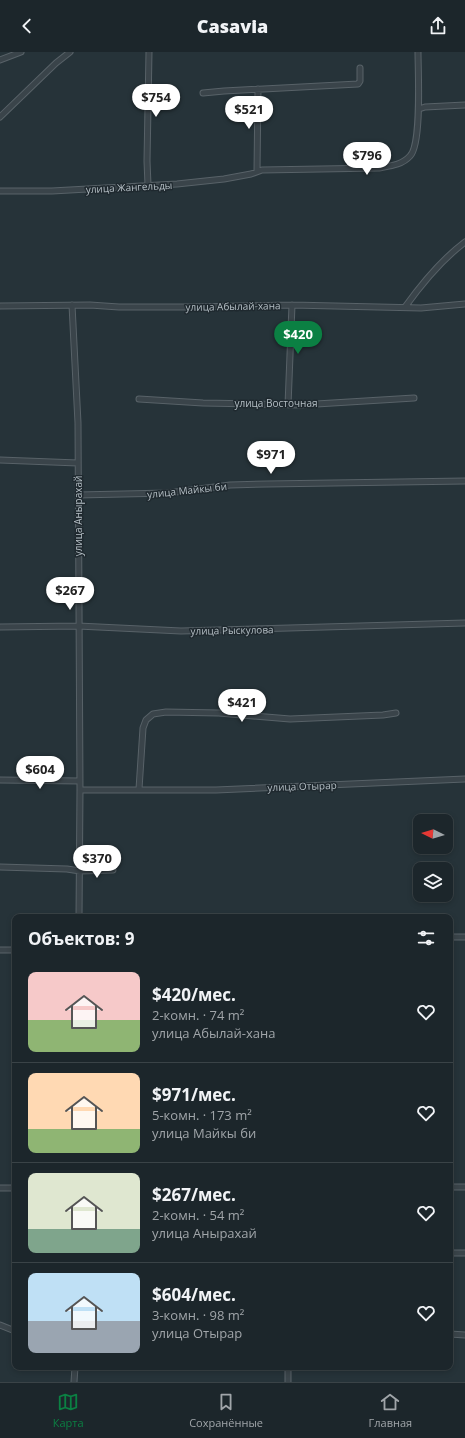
<!DOCTYPE html>
<html lang="ru">
<head>
<meta charset="utf-8">
<style>
	body { margin:0; font-family:"Open Sans",sans-serif; background:#293237; color:#f1f3f6; height:100vh; display:flex; flex-direction:column; font-size:15px; white-space:nowrap }
	* { box-sizing:border-box; margin:0 }
	p { font-size:13px; color:#a0a5a9 }
	.icon { flex:none; width:22px; height:22px; fill:none; stroke:currentColor; stroke-width:2; stroke-linecap:round; stroke-linejoin:round }
	.map { position:relative; flex:1; overflow:hidden }
	.side { position:absolute; left:12px; top:862px; width:441px; height:456px; display:flex; flex-direction:column; background:#1c262b; border-radius:8px; box-shadow:0 2px 6px #0003,0 0 0 1px #3a4347 }
	.side>* { flex:none }
	.needle { width:26px; rotate:275deg }
	.fabs { position:absolute; left:413px; top:762px; display:grid; gap:8px }
	.fabs a { display:grid; place-items:center; width:40px; height:40px; border-radius:8px; background:#1c262b; box-shadow:0 2px 6px #0003,0 0 0 1px #3a4347; font-size:20px }
	.price { position:absolute; translate:-50% -34px; padding:0 9px; border-radius:14px; background:#fff; color:#222; font-size:13px; line-height:26px; filter:drop-shadow(0 1px 2px #0008) }
	.price::after { content:''; position:absolute; left:50%; top:24px; width:12px; height:9px; margin-left:-6px; background:inherit; clip-path:polygon(0 0,100% 0,50% 100%) }
	.price.current { background:#0b8043; color:#fff }
	ul { padding:0; list-style:none }
	li { display:flex; align-items:center; gap:12px; height:100px; padding:0 16px }
	li+li { border-top:1px solid #3a4347 }
	li span { display:grid; place-items:center; flex:none; width:112px; height:80px; border-radius:8px; color:#555 }
	li>.icon { margin-inline-start:auto }
	span .icon { width:48px; height:48px; fill:#fffc; stroke-width:1 }
	li b { font-size:17px }
	h2 { display:flex; justify-content:space-between; align-items:center; height:48px; padding:0 16px; font-size:17px }
	header { display:flex; justify-content:space-between; align-items:center; height:52px; padding:0 16px; background:#1c262b; font-size:18px; font-weight:800 }
	.tabs { display:flex; justify-content:space-around; align-items:center; height:56px; border-top:1px solid #3a4347; background:#1c262b; font-size:11px; color:#a0a5a9 }
	.tabs a { display:grid; justify-items:center; gap:2px }
	.tabs .current { color:#0b8043 }
	.map>svg:first-child { display:block }
</style>
</head>
<body>
<header><svg class="icon" aria-label="back" viewBox="0 0 24 24"><path d="M15 5l-7 7 7 7"/></svg>Casavia<svg class="icon" aria-label="share" viewBox="0 0 24 24"><path d="M12 15V3M7 8l5-5 5 5M5 13v7h14v-7"/></svg></header>
<div class="map">
<svg width="465" height="1330" viewBox="0 0 465 1330">
	<rect width="100%" height="100%" fill="#263339"/>
	<g fill="none" stroke-linecap="round" stroke-linejoin="round">
		<g stroke="#586268" stroke-width="7">
			<path id="minor" d="M 0,8 L 21,0
				M 203,41 L 224,39 L 358,32 L 360,29 L 360,16
				M 419,57 L 425,55 L 465,53
				M 0,65 L 56,11 L 70,0
				M 257,119 L 258,37
				M 148,133 L 147,109 L 149,0
				M 0,139 L 52,139 L 177,132 L 224,127 L 251,122 L 262,118 L 379,116 C 390,114 402,113 410,104 C 422,92 418,19 418,0
				M 72,253 L 78,371 L 80,738 L 79,865
				M 0,254 L 90,253 L 119,255 L 192,255 L 292,253 L 421,256 L 465,252
				M 405,255 C 423,230 441,208 465,190
				M 139,347 L 203,351 L 300,353 L 414,346
				M 288,353 L 292,253
				M 0,408 L 78,411
				M 78,443 L 168,441 L 230,433 L 267,432 L 465,429
				M 0,575 L 78,574 L 181,579 L 465,571
				M 0,728 L 80,729
				M 139,737 L 143,676 L 146,668 L 153,662 L 166,660 L 219,661 L 290,667 L 383,663 L 396,661
				M 80,738 L 216,738 L 465,727
				M 0,815 L 67,817 L 80,819 L 113,818
				M 450,885 L 465,885
				M 0,898 L 15,898
				M 450,1135 L 465,1135
				M 0,1136 L 15,1136
				M 450,1201 L 465,1201
				M 0,1273 L 15,1279
				M 450,1282 L 465,1283
				M 288,1315 L 288,1330
				M 74,1330 L 75,1315"/>
		</g>
		<use href="#minor" stroke="#3a444a" stroke-width="5"/>
	</g>
	<g text-anchor="middle" dominant-baseline="central" stroke-width="3" stroke-linejoin="round" paint-order="stroke">
		<g font-size="10" fill="#b5bfc5" stroke="#1f292f">
			<text transform="translate(129 135) rotate(-3)">улица Жангельды</text>
			<text transform="translate(233 254) rotate(-1)">улица Абылай-хана</text>
			<text x="276" y="351">улица Восточная</text>
			<text transform="translate(187 438) rotate(-6)">улица Майкы би</text>
			<text transform="translate(78 464) rotate(-90)">улица Анырахай</text>
			<text transform="translate(232 578) rotate(-1)">улица Рыскулова</text>
			<text transform="translate(302 734) rotate(-2)">улица Отырар</text>
		</g>
	</g>
</svg>
<div class="fabs">
<a><svg class="needle" viewBox="-14 -14 28 28"><path d="M0-13l5 13h-10z" fill="#e53935"/><path d="M0 13l5-13h-10z" fill="#a0a5a9"/></svg></a>
<a><svg class="icon" aria-label="layers" viewBox="0 0 24 24"><path d="M12 4l9 5-9 5-9-5zM3 14l9 5 9-5"/></svg></a>
</div>
<b class="price" style="left:156px;top:66px">$754</b>
<b class="price" style="left:249px;top:78px">$521</b>
<b class="price" style="left:367px;top:124px">$796</b>
<b class="price current" style="left:298px;top:303px">$420</b>
<b class="price" style="left:271px;top:423px">$971</b>
<b class="price" style="left:70px;top:559px">$267</b>
<b class="price" style="left:242px;top:671px">$421</b>
<b class="price" style="left:40px;top:738px">$604</b>
<b class="price" style="left:97px;top:827px">$370</b>
<section class="side">
<h2>Объектов: 9<svg class="icon" aria-label="filters" viewBox="0 0 24 24"><path d="M4 7h16M4 17h16"/><circle cx="9" cy="7" r="2"/><circle cx="15" cy="17" r="2"/></svg></h2>
<ul>
<li><span style="background:linear-gradient(#f6c9c9 60%,#8fb573 0)"><svg class="icon" aria-label="home" viewBox="0 0 24 24"><path d="M3 11l9-7 9 7M6 9v11h12V9"/></svg></span><div><b>$420/мес.</b><p>2-комн. · 74 m²</p><p>улица Абылай-хана</p></div><svg class="icon" aria-label="heart" viewBox="0 0 24 24"><path d="M12 20l-8-8c-3-5 5-10 8-4 3-6 11-1 8 4z"/></svg></li>
<li><span style="background:linear-gradient(#ffd9b3 70%,#8fb573 0)"><svg class="icon" aria-label="home" viewBox="0 0 24 24"><path d="M3 11l9-7 9 7M6 9v11h12V9"/></svg></span><div><b>$971/мес.</b><p>5-комн. · 173 m²</p><p>улица Майкы би</p></div><svg class="icon" aria-label="heart" viewBox="0 0 24 24"><path d="M12 20l-8-8c-3-5 5-10 8-4 3-6 11-1 8 4z"/></svg></li>
<li><span style="background:linear-gradient(#dfe7d0 70%,#7fa58c 0)"><svg class="icon" aria-label="home" viewBox="0 0 24 24"><path d="M3 11l9-7 9 7M6 9v11h12V9"/></svg></span><div><b>$267/мес.</b><p>2-комн. · 54 m²</p><p>улица Анырахай</p></div><svg class="icon" aria-label="heart" viewBox="0 0 24 24"><path d="M12 20l-8-8c-3-5 5-10 8-4 3-6 11-1 8 4z"/></svg></li>
<li><span style="background:linear-gradient(#bfe0f5 60%,#9aa5b1 0)"><svg class="icon" aria-label="home" viewBox="0 0 24 24"><path d="M3 11l9-7 9 7M6 9v11h12V9"/></svg></span><div><b>$604/мес.</b><p>3-комн. · 98 m²</p><p>улица Отырар</p></div><svg class="icon" aria-label="heart" viewBox="0 0 24 24"><path d="M12 20l-8-8c-3-5 5-10 8-4 3-6 11-1 8 4z"/></svg></li>
</ul>
</section>
</div>
<nav class="tabs">
<a class="current"><svg class="icon" aria-label="map" viewBox="0 0 24 24"><path d="M3 6l6-2 6 2 6-2v14l-6 2-6-2-6 2zM9 4v14M15 6v14"/></svg>Карта</a>
<a><svg class="icon" aria-label="saved" viewBox="0 0 24 24"><path d="M7 4h10v16l-5-4-5 4z"/></svg>Сохранённые</a>
<a><svg class="icon" aria-label="home" viewBox="0 0 24 24"><path d="M3 11l9-7 9 7M6 9v11h12V9"/></svg>Главная</a>
</nav>
</body>
</html>
